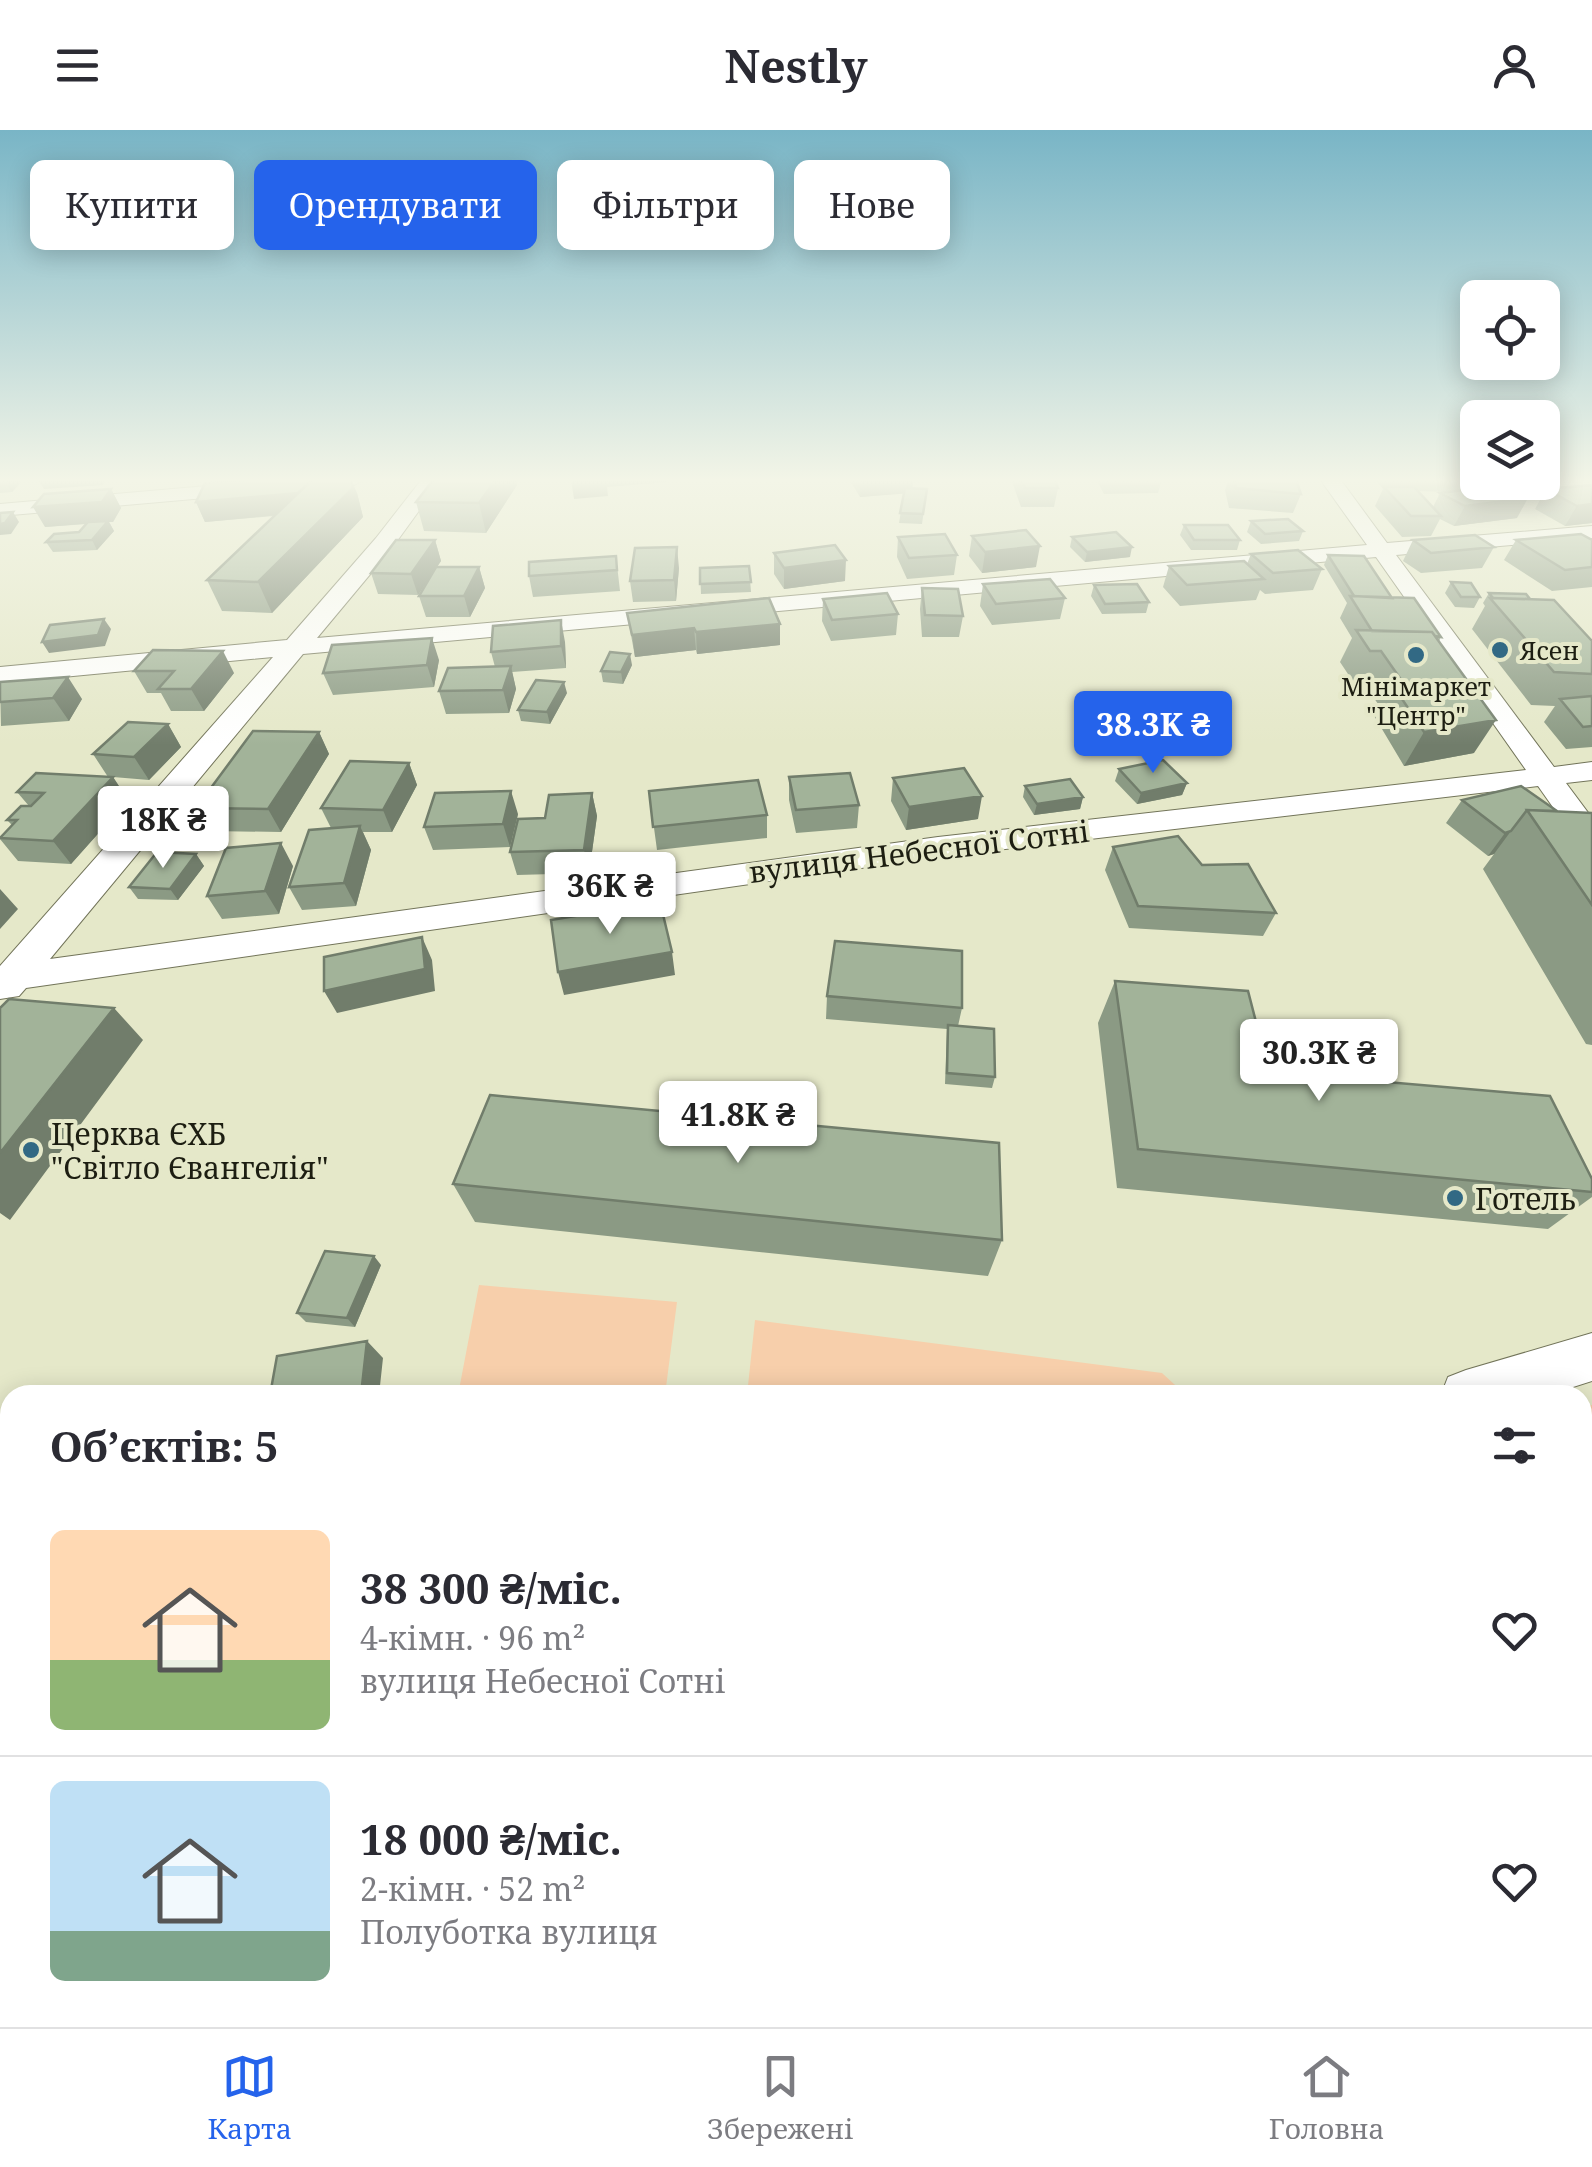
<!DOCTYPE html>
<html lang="uk">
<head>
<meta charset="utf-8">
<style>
	body { margin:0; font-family:"Noto Serif",serif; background:#f2f2f3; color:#2b2b33; height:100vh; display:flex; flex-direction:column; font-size:38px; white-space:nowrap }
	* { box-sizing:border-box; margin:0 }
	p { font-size:32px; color:#7c7c81 }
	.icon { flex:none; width:55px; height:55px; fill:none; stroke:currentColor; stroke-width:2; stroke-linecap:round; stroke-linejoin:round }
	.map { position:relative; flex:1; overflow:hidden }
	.panel { position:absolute; left:0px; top:1255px; width:1592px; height:642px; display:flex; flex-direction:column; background:#fff; border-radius:30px 30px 0 0; box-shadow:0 5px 25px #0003 }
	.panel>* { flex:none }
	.guide { position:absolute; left:30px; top:30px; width:1000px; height:90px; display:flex; gap:20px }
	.fabs { position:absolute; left:1460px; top:150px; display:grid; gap:20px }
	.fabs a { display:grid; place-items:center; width:100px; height:100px; border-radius:15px; background:#fff; box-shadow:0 5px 25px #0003; font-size:50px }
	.price { position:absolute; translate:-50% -85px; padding:0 22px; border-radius:10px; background:#fff; color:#222; font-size:32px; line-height:65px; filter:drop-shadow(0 2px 5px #0008) }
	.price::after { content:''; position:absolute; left:50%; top:60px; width:30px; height:22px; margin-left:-15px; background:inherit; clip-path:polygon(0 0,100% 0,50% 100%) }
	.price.active { background:#2563eb; color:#fff }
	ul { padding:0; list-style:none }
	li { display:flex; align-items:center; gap:30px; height:250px; padding:0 50px }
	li+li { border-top:2px solid #e1e1e2 }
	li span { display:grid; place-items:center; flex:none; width:280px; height:200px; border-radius:15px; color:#555 }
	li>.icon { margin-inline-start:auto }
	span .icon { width:120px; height:120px; fill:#fffc; stroke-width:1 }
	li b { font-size:42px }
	h2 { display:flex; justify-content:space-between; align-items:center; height:120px; padding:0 50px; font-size:42px }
	.pill { padding:0 35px; border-radius:15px; background:#fff; box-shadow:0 5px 25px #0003; font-size:35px; line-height:90px }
	.pill.active { background:#2563eb; color:#fff }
	header { display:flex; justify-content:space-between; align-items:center; height:130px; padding:0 50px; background:#fff; font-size:45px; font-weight:700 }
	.tabs { display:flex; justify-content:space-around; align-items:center; height:140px; border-top:2px solid #e1e1e2; background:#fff; font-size:28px; color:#7c7c81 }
	.tabs a { display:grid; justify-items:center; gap:5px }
	.tabs .active { color:#2563eb }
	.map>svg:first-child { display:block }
</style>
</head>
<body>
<header><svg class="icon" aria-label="menu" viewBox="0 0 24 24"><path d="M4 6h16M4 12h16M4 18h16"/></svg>Nestly<svg class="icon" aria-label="person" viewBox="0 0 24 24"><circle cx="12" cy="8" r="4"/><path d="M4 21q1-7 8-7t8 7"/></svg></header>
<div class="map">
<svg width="1592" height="1897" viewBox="0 0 1592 1897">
	<rect width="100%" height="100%" fill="#e5e8c9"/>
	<path fill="#f7cfab" d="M 479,1155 L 677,1172 L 665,1265 L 458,1265 Z
		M 755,1190 L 1162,1243 L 1186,1265 L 747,1265 Z
		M 1592,1275 L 1592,1897 L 656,1897 L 655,1888 L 1582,1888 L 1582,1277 Z
		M 10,1767 L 10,1888 L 53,1888 L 51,1897 L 0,1897 L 0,1769 Z
		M 241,1888 L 412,1888 L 380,1897 L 240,1897 Z"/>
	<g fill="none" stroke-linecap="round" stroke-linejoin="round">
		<g stroke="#727459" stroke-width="2">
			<path id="pedestrian" d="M 1592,1434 L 1592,1478 L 1582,1480 L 1582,1437 Z
				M 823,1888 L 877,1888 L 878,1897 L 824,1897 Z"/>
		</g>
		<g stroke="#727459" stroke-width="2">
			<path id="minor" d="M 287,349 L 364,349 L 354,355 L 0,386 L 0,374 Z
				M 422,349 L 442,349 L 392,418 L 317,508 L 1367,415 L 1320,349 L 1340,349 L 1387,413 L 1592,396 L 1592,408 L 1396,425 L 1554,637 L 1592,632 L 1592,650 L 1566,653 L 1592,688 L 1592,720 L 1581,717 L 1538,656 L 938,727 L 26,858 L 19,866 L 0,869 L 0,836 L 273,527 L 0,553 L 0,537 L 287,510 L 376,408 ZM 1376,427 L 1526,640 L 938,707 L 50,829 L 303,524 Z
				M 1592,1203 L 1592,1251 L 1548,1265 L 1441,1265 L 1448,1247 L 1466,1240 Z
				M 10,1591 L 10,1655 L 0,1658 L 0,1594 Z"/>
		</g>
		<use href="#pedestrian" fill="#fff" fill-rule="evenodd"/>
		<use href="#minor" fill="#fff" fill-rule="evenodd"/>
	</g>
	<path fill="#8b9a84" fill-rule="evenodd" d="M 0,349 L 24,349 L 12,362 L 0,363 Z
		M 849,349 L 913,349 L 912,358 L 927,359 L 922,394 L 899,393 L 904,363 L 860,367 Z
		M 1011,349 L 1054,349 L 1058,358 L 1054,377 L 1021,377 Z
		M 1096,349 L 1162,349 L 1158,363 L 1104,364 Z
		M 1229,349 L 1296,349 L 1301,364 L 1293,383 L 1229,378 L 1225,360 Z
		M 1375,349 L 1473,349 L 1467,359 L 1517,388 L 1454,396 L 1440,389 L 1431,406 L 1402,407 L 1375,376 L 1383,359 ZM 1418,361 L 1449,362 L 1440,363 L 1433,377 Z
		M 517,355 L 486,403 L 424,401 L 416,372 Z
		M 1592,355 L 1592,393 L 1565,396 L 1535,379 L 1546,359 Z
		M 111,359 L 121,378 L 113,392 L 109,392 L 114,401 L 97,420 L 53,422 L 46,412 L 79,402 L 87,394 L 45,397 Z
		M 357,363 L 363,387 L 272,483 L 222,481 L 207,450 L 274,386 L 205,392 L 196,372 Z
		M 1251,391 L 1303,401 L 1299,411 L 1261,414 L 1247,402 Z
		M 1184,395 L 1240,410 L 1237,420 L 1191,420 L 1180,405 Z
		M 972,406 L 1036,437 L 982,443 L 969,426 Z
		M 898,407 L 957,425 L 954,445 L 907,449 L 897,427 Z
		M 1072,407 L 1130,427 L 1085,432 L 1070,417 Z
		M 435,410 L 441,431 L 437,437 L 479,437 L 485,458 L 470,487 L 426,487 L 419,466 L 429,448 L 418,465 L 378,464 L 371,443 Z
		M 1413,410 L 1494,417 L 1482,438 L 1421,443 L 1403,431 Z
		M 1516,410 L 1592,410 L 1592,457 L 1552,461 L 1504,430 Z
		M 774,423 L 845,451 L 784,459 L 774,444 Z
		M 1251,424 L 1322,439 L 1313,460 L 1265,464 L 1260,460 L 1256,470 L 1180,476 L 1163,457 L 1169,436 L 1247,434 Z
		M 1328,425 L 1393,468 L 1441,507 L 1439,511 L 1474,623 L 1404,636 L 1373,584 L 1378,574 L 1364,553 L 1354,553 L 1340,532 L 1352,508 L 1340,488 L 1347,473 L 1324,435 Z
		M 616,426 L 620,461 L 533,467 L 529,446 Z
		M 749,436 L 751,462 L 701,464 L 700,438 Z
		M 679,438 L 676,471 L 633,472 L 630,451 Z
		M 1451,452 L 1480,467 L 1474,478 L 1455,477 L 1445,463 Z
		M 983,454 L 1065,468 L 1060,489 L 992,495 L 980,476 Z
		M 1094,455 L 1149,472 L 1146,483 L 1102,484 L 1091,466 Z
		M 922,458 L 963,486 L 959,507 L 922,507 L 920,479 Z
		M 1489,463 L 1530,469 L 1592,511 L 1592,617 L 1566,619 L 1544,592 L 1555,576 L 1531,575 L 1472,499 L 1485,476 L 1483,473 Z
		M 823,469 L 898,484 L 896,505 L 831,511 L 822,491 Z
		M 627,483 L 780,494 L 780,515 L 697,524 L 696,520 L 635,527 Z
		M 565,512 L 566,538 L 512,542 L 516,559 L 509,583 L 446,584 L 439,561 L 495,537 L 491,522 Z
		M 439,530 L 434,557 L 333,565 L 323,543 Z
		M 632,535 L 623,554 L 603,552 L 601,541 Z
		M 134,541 L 234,543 L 204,581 L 171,581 L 161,563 L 147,563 Z
		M 0,552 L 82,569 L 69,591 L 1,596 Z
		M 567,563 L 550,594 L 521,591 L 518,580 Z
		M 168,594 L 181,617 L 149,650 L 113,647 L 128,670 L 71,734 L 18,731 L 0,709 L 0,707 L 12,695 L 7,690 L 29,676 L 17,662 L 108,647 L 93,624 Z
		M 319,602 L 329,624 L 281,702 L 210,701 L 196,678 Z
		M 409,633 L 417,655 L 392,702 L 363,702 L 371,720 L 356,776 L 302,780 L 289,757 L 331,698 L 321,678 Z
		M 1119,639 L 1187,653 L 1182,665 L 1137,674 L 1115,651 Z
		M 789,647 L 859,675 L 857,698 L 796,703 L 789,670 Z
		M 893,648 L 978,689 L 906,700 L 891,671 Z
		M 1025,656 L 1083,667 L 1080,679 L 1034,685 L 1023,667 Z
		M 649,661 L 767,685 L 767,708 L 657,720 Z
		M 592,663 L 597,686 L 589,743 L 517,745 L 510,722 L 545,688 Z
		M 1462,670 L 1557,681 L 1592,683 L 1592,915 L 1586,914 L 1483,739 L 1494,724 L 1488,726 L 1446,693 Z
		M 518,684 L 510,717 L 433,720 L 424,697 Z
		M 1113,717 L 1202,735 L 1276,783 L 1263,806 L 1129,798 L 1105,740 Z
		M 196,724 L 204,736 L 178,770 L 138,769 L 129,757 Z
		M 293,736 L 279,784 L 222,789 L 207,766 Z
		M 1115,851 L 1269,942 L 1592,1049 L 1592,1067 L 1548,1099 L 1117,1058 L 1098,893 Z
		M 827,866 L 962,878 L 958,896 L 995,947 L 992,958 L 945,954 L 947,899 L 826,889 Z
		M 453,1054 L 1002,1110 L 988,1146 L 475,1092 Z
		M 381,1135 L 355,1197 L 306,1192 L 297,1183 Z"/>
	<path fill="#717d6b" d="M 4,349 L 24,349 L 12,362 Z
		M 45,349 L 107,349 L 103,355 L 44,359 L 38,350 Z
		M 351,349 L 357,363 L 363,387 L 272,483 L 258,452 Z
		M 496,349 L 516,349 L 517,355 L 486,403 L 479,373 Z
		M 571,349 L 667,349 L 667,352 L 607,357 L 608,366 L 574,369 Z
		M 861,349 L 913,349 L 912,363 L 860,367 Z
		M 111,359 L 121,378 L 113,392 L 109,392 L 114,401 L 97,420 L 92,410 L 107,392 L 45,397 L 33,377 Z
		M 314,362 L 321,381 L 205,392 L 196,372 Z
		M 1528,368 L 1517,388 L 1454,396 L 1465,376 Z
		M 1592,374 L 1592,393 L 1565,396 L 1577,376 Z
		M 13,382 L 19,392 L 11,404 L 0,405 L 0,394 Z
		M 435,410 L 441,431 L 418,465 L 411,444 Z
		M 1040,416 L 1036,437 L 982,443 L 985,422 Z
		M 677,417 L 679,438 L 676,471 L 674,450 Z
		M 1132,417 L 1130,427 L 1085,432 L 1087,422 Z
		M 846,430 L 845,451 L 784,459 L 784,438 Z
		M 479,437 L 485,458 L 470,487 L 464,466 Z
		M 104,489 L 111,499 L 105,516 L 49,523 L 42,512 Z
		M 561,490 L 565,512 L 566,538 L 561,516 Z
		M 780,494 L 780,515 L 697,524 L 696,502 Z
		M 694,498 L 696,520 L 635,527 L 632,505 Z
		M 432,508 L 439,530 L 434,557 L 427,535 Z
		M 223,521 L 234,543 L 204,581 L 191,559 Z
		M 630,524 L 632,535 L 623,554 L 621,542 Z
		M 511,536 L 516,559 L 509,583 L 503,560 Z
		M 68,547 L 82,569 L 69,591 L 53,568 Z
		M 564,552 L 567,563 L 550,594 L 547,582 Z
		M 1496,590 L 1474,623 L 1404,636 L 1424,602 Z
		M 168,594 L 181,617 L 149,650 L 134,627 Z
		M 319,602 L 329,624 L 281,702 L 268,679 Z
		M 409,633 L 417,655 L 392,702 L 383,680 Z
		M 113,647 L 128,670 L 71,734 L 53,711 Z
		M 1187,653 L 1182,665 L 1137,674 L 1141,663 Z
		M 511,661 L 518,684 L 510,717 L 503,694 Z
		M 592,663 L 597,686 L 589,743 L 584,720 Z
		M 982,666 L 978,689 L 906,700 L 909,677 Z
		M 1083,667 L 1080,679 L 1034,685 L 1037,674 Z
		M 360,696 L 371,720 L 356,776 L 344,753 Z
		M 1511,701 L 1494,724 L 1488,726 L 1505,703 Z
		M 281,713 L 293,736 L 279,784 L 265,761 Z
		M 196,724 L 204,736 L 178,770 L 170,759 Z
		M 0,759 L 18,779 L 0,799 Z
		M 422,807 L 432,830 L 435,861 L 337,883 L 324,861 Z
		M 672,822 L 675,845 L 564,865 L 558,842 Z
		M 114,878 L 143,910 L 10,1090 L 0,1083 L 0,1023 Z
		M 374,1126 L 381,1135 L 355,1197 L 347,1188 Z
		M 367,1211 L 383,1228 L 379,1265 L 361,1265 Z"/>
	<path fill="#a2b399" stroke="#717d6b" stroke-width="2.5" d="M 258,349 L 313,349 L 298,363 L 196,372 L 205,353 Z
		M 313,349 L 351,349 L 353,358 L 258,452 L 207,450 Z
		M 434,349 L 496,349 L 479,373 L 416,372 Z
		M 1021,349 L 1054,349 L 1058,358 L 1025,358 Z
		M 1234,349 L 1296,349 L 1301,364 L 1236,358 Z
		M 1502,355 L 1528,368 L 1465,376 L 1440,363 Z
		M 1592,355 L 1592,374 L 1577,376 L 1546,359 Z
		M 1384,357 L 1414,357 L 1441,386 L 1411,386 Z
		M 905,358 L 927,359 L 923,384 L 900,383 Z
		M 111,359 L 102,372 L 33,377 L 44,364 Z
		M 13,382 L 5,393 L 0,394 L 0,383 Z
		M 1288,389 L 1303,401 L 1265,404 L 1251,391 Z
		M 108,391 L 92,410 L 46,412 L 54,404 L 79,402 L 88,392 Z
		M 1184,395 L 1228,395 L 1240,410 L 1194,410 Z
		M 1026,400 L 1040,416 L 985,422 L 972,406 Z
		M 1116,402 L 1132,417 L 1087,422 L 1072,407 Z
		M 945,404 L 957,425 L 909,428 L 898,407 Z
		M 1581,404 L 1592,410 L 1592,437 L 1565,440 L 1516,410 Z
		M 1475,405 L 1494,417 L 1431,423 L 1413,410 Z
		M 396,410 L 435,410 L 411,444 L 371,443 Z
		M 835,415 L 846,430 L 784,438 L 774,423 Z
		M 677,417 L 674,450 L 630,451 L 635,418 Z
		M 1298,420 L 1322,439 L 1273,443 L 1251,424 Z
		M 1328,425 L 1364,426 L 1392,468 L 1354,466 Z
		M 616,426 L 617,440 L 529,446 L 529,432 Z
		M 1244,431 L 1264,449 L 1187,455 L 1169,436 Z
		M 749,436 L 751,452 L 700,454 L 700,438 Z
		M 436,437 L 479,437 L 464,466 L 419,466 Z
		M 1050,449 L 1065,468 L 996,474 L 983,454 Z
		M 1451,452 L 1471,453 L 1480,467 L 1461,467 Z
		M 1137,454 L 1149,472 L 1105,474 L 1094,455 Z
		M 922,458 L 958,459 L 963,486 L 925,485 Z
		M 887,463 L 898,484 L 832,490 L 823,469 Z
		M 1489,463 L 1526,464 L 1530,469 L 1493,468 Z
		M 1350,466 L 1414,468 L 1441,507 L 1435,506 L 1432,502 L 1372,501 Z
		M 769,468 L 780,494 L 696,502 L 694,498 L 632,505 L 627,483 Z
		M 1490,468 L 1554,470 L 1592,511 L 1592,544 L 1554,542 Z
		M 104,489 L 98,505 L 42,512 L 50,495 Z
		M 561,490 L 561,516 L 491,522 L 493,496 Z
		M 1356,500 L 1432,502 L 1496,590 L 1424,602 L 1390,551 L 1402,551 L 1381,521 L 1370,521 Z
		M 432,508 L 427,535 L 323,543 L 332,515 Z
		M 153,520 L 223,521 L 191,559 L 158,559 L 174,541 L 134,541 Z
		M 610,522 L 630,524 L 621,542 L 601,541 Z
		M 511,536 L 503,560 L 439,561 L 448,538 Z
		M 68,547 L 53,568 L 0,572 L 0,552 Z
		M 536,550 L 564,552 L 547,582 L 518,580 Z
		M 1592,566 L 1592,596 L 1583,597 L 1560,569 Z
		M 128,592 L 168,594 L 134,627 L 93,624 Z
		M 253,601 L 319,602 L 268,679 L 196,678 Z
		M 1163,630 L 1187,653 L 1141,663 L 1119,639 Z
		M 350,631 L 409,633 L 383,680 L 321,678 Z
		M 964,638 L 982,666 L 909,677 L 893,648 Z
		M 36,643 L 113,647 L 53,711 L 0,708 L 17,690 L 7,690 L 21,676 L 31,676 L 44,663 L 17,662 Z
		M 850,643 L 859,675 L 796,680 L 789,647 Z
		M 1070,649 L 1083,667 L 1037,674 L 1025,656 Z
		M 758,650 L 767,685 L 653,697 L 649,661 Z
		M 1521,656 L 1557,681 L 1527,680 L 1511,701 L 1505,703 L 1462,670 Z
		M 511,661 L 503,694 L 424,697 L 435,663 Z
		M 592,663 L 584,720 L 510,722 L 518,689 L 545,688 L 549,665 Z
		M 1527,680 L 1592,683 L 1592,775 Z
		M 360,696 L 344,753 L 289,757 L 309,700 Z
		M 1178,706 L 1202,735 L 1248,734 L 1276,783 L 1138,776 L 1113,717 Z
		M 281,713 L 265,761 L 207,766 L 226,718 Z
		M 157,722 L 196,724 L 170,759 L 129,757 Z
		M 660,772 L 672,822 L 558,842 L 551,790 Z
		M 422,807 L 425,839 L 324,861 L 324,827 Z
		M 835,811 L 962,821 L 962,878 L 827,866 Z
		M 1115,851 L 1248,861 L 1269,942 L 1550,966 L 1592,1049 L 1592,1062 L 1138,1019 Z
		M 9,869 L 114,878 L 0,1023 L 0,878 Z
		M 948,895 L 994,899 L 995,947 L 947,943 Z
		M 490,965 L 999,1013 L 1002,1110 L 453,1054 Z
		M 325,1121 L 374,1126 L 347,1188 L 297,1183 Z
		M 367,1211 L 361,1265 L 270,1265 L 277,1226 Z"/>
	<linearGradient id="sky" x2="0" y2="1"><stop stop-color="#79b5c6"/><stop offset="0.57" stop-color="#f3f5e7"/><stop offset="1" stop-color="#f3f5e7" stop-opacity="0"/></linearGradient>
	<rect width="1592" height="615" fill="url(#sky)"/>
	<g fill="#326984" stroke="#e5e8c9" stroke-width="4">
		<circle cx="1500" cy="520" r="10"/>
		<circle cx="1416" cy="525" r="10"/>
		<circle cx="31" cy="1020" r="10"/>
		<circle cx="1455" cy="1068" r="10"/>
	</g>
	<g text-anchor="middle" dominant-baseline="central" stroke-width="8" stroke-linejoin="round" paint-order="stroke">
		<g font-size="25" fill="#1d1e12" stroke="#e5e8c9" text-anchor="start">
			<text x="1520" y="520">Ясен</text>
			<text x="1416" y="556" text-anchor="middle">Мінімаркет<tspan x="1416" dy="29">"Центр"</tspan></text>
		</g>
		<g font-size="30" fill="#1d1e12" stroke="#e5e8c9">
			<text transform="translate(919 721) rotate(-7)">вулиця Небесної Сотні</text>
		</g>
		<g font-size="30" fill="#1d1e12" stroke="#e5e8c9" text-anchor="start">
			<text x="51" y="1003">Церква ЄХБ<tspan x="51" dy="34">"Світло Євангелія"</tspan></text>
			<text x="1475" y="1068">Готель</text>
		</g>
	</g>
</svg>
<div class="fabs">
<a><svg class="icon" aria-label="locate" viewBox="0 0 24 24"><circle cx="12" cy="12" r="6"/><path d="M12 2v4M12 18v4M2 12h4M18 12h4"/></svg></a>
<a><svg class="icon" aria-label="layers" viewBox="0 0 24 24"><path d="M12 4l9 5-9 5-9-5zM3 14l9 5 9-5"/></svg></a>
</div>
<b class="price active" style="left:1153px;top:646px">38.3K ₴</b>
<b class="price" style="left:163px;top:741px">18K ₴</b>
<b class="price" style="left:610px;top:807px">36K ₴</b>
<b class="price" style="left:1319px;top:974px">30.3K ₴</b>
<b class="price" style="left:738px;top:1036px">41.8K ₴</b>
<div class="guide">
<a class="pill">Купити</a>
<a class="pill active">Орендувати</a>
<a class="pill">Фільтри</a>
<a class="pill">Нове</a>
</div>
<section class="panel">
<h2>Об’єктів: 5<svg class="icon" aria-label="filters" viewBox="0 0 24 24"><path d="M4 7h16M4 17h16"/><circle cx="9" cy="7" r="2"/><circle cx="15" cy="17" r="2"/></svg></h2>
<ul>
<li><span style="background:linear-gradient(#ffd9b3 65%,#8fb573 0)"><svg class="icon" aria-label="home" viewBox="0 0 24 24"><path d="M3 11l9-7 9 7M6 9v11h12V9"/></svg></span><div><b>38 300 ₴/міс.</b><p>4-кімн. · 96 m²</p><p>вулиця Небесної Сотні</p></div><svg class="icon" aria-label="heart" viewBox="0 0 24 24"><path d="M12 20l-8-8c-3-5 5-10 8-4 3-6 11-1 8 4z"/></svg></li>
<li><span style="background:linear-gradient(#bfe0f5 75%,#7fa58c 0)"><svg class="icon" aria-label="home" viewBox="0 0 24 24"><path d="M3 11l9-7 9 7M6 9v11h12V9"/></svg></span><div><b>18 000 ₴/міс.</b><p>2-кімн. · 52 m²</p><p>Полуботка вулиця</p></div><svg class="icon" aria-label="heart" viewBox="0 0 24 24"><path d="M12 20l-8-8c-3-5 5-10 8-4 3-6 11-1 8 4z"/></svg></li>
</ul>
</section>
</div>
<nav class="tabs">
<a class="active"><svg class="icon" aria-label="map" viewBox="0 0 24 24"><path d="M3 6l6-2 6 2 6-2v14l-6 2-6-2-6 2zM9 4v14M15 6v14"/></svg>Карта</a>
<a><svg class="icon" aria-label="saved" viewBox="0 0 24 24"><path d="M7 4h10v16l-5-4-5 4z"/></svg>Збережені</a>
<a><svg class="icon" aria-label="home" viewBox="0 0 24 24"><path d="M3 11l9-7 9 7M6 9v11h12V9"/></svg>Головна</a>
</nav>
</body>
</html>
